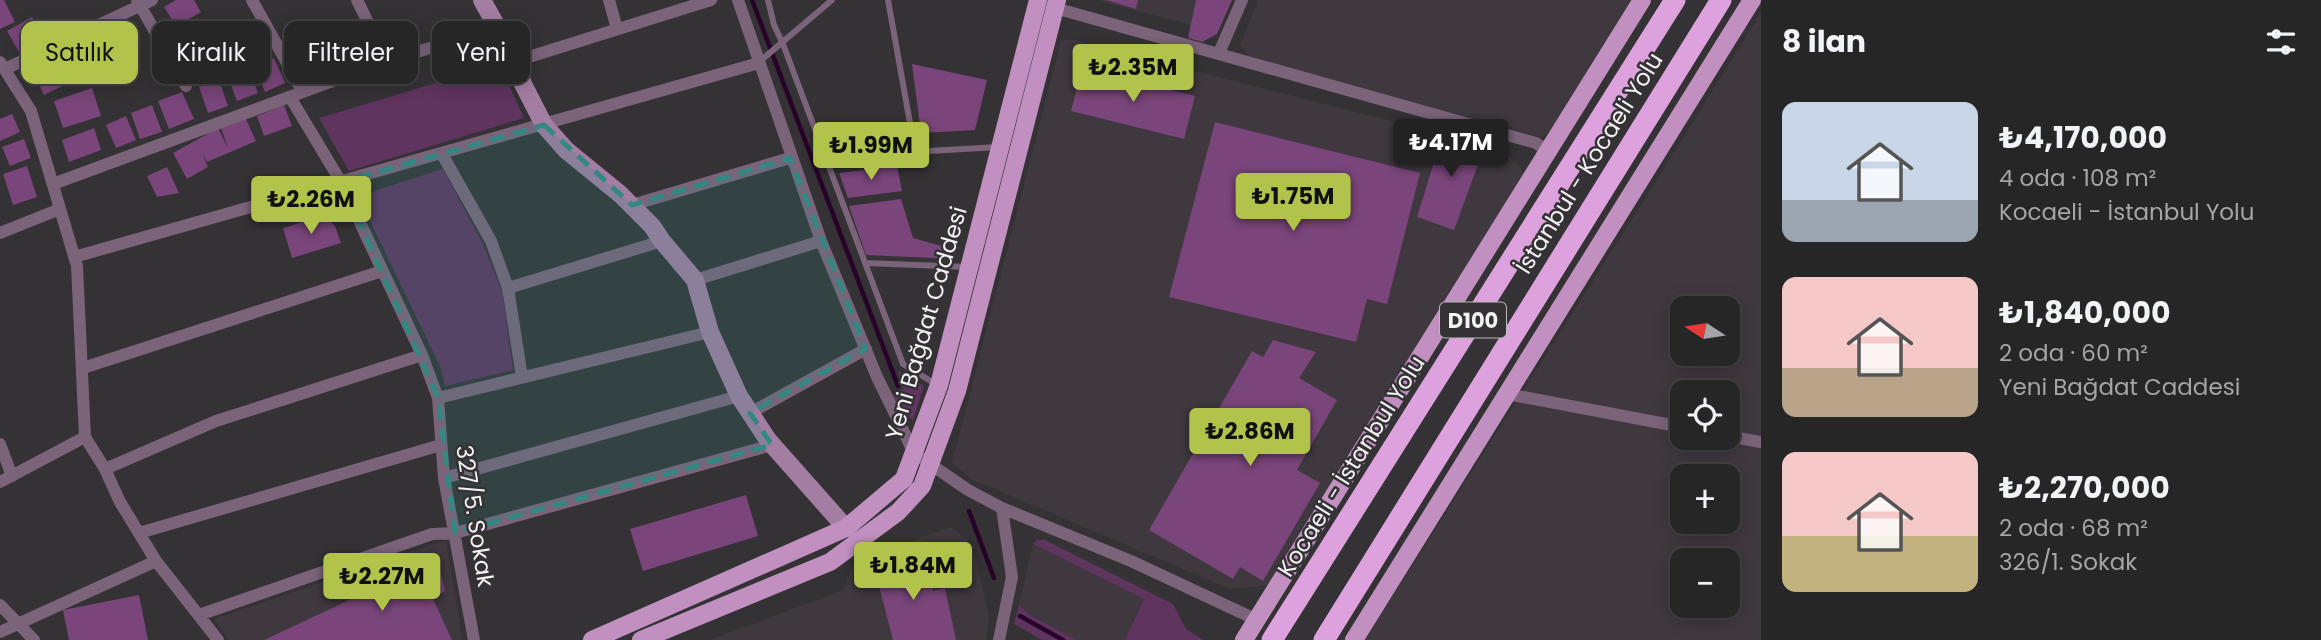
<!DOCTYPE html>
<html lang="tr">
<head>
<meta charset="utf-8">
<style>
	body { margin:0; font-family:Poppins,sans-serif; background:#2f2e2f; color:#f1f3f6; height:100vh; display:flex; flex-direction:column; font-size:26px; white-space:nowrap }
	* { box-sizing:border-box; margin:0 }
	p { font-size:23px; color:#a4a5a7 }
	.icon { flex:none; width:38px; height:38px; fill:none; stroke:currentColor; stroke-width:2; stroke-linecap:round; stroke-linejoin:round }
	.map { position:relative; flex:1; overflow:hidden }
	.sheet { display:flex; flex-direction:column; background:#272627; width:560px }
	.sheet>* { flex:none }
	.banner { position:absolute; left:21px; top:21px; width:665px; height:63px; display:flex; gap:14px }
	.needle { width:46px; rotate:282deg }
	.tools { position:absolute; left:1670px; top:296px; display:grid; gap:14px }
	.tools a { display:grid; place-items:center; width:70px; height:70px; border-radius:14px; background:#272627; box-shadow:0 4px 18px #0003,0 0 0 2px #434344; font-size:35px }
	.price { position:absolute; translate:-50% -60px; padding:0 16px; border-radius:7px; background:#b2c34c; color:#111; font-size:23px; line-height:46px; filter:drop-shadow(0 2px 4px #0008) }
	.price::after { content:''; position:absolute; left:50%; top:42px; width:21px; height:16px; margin-left:-10px; background:inherit; clip-path:polygon(0 0,100% 0,50% 100%) }
	.price.selected { background:#222; color:#fff }
	ul { padding:0; list-style:none }
	li { display:flex; align-items:center; gap:21px; height:175px; padding:0 21px }
	li span { display:grid; place-items:center; flex:none; width:196px; height:140px; border-radius:14px; color:#555 }
	li>.icon { margin-inline-start:auto }
	span .icon { width:84px; height:84px; fill:#fffc; stroke-width:1 }
	li b { font-size:30px }
	h2 { display:flex; justify-content:space-between; align-items:center; height:84px; padding:0 21px; font-size:30px }
	.chip { padding:0 24px; border-radius:14px; background:#272627; box-shadow:0 4px 18px #0003,0 0 0 2px #434344; font-size:24px; line-height:63px }
	.chip.selected { background:#b2c34c; color:#111 }
	main { display:flex; flex:1; min-height:0 }
	.map>svg:first-child { display:block }
</style>
</head>
<body>
<main>
<div class="map">
<svg width="1761" height="640" viewBox="0 0 1761 640">
	<rect width="100%" height="100%" fill="#343234"/>
	<path fill="#3f383f" fill-rule="evenodd" d="M 1095,0 L 1226,0 L 1196,26 Z
		M 1258,0 L 1631,0 L 1550,132 L 1541,137 L 1250,58 L 1240,45 Z
		M 1761,13 L 1761,640 L 1365,640 L 1657,180 ZM 1682,308 L 1727,308 L 1727,354 L 1682,354 ZM 1682,392 L 1727,392 L 1727,438 L 1682,438 ZM 1682,476 L 1727,476 L 1727,522 L 1682,522 ZM 1682,560 L 1727,560 L 1727,606 L 1682,606 Z
		M 1071,39 L 1504,150 L 1524,172 L 1269,585 L 1230,589 L 971,479 L 952,463 L 1061,41 Z
		M 951,527 L 972,544 L 989,615 L 986,640 L 709,640 L 843,590 L 853,565 L 880,552 Z
		M 446,540 L 462,640 L 229,640 L 214,619 Z
		M 1033,544 L 1144,599 L 1125,640 L 1077,640 L 1032,616 L 1019,605 Z"/>
	<path fill="#5f345f" d="M 499,64 L 524,118 L 349,171 L 319,118 Z
		M 443,169 L 483,244 L 502,291 L 513,370 L 445,386 L 440,366 L 358,196 Z
		M 898,371 L 924,386 L 913,420 L 901,412 L 892,395 L 903,389 Z
		M 1037,540 L 1045,540 L 1173,604 L 1186,629 L 1204,640 L 1125,640 L 1144,599 L 1033,544 Z
		M 1019,605 L 1032,616 L 1077,640 L 1042,640 L 1014,624 Z"/>
	<g fill="none" stroke-linecap="round" stroke-linejoin="round">
		<path stroke="#280329" stroke-width="4.5" d="M 752,0 L 898,386
			M 969,511 L 994,578
			M 1020,616 L 1063,640"/>
	</g>
	<path fill="#79457a" d="M 0,0 L 4,0 L 15,22 L 0,29 Z
		M 176,0 L 194,0 L 201,12 L 176,26 L 164,7 Z
		M 1106,0 L 1138,0 L 1136,9 Z
		M 1196,0 L 1232,0 L 1217,34 L 1202,42 L 1188,38 Z
		M 32,17 L 44,38 L 19,52 L 7,31 Z
		M 195,23 L 204,46 L 179,57 L 170,34 Z
		M 248,29 L 265,59 L 240,65 L 227,42 Z
		M 67,58 L 77,79 L 44,95 L 34,73 Z
		M 274,58 L 285,83 L 265,92 L 255,67 Z
		M 912,64 L 987,80 L 975,130 L 921,133 Z
		M 1082,68 L 1195,96 L 1184,139 L 1071,111 Z
		M 250,72 L 258,93 L 237,101 L 229,80 Z
		M 219,80 L 228,106 L 208,113 L 199,87 Z
		M 92,88 L 101,116 L 63,128 L 54,101 Z
		M 182,92 L 194,119 L 169,129 L 158,101 Z
		M 152,105 L 162,132 L 140,139 L 131,113 Z
		M 284,105 L 292,126 L 264,136 L 257,116 Z
		M 12,114 L 20,132 L 0,141 L 0,119 Z
		M 126,116 L 136,140 L 116,148 L 106,125 Z
		M 245,117 L 256,141 L 207,162 L 202,153 L 208,167 L 187,179 L 173,153 L 218,128 L 228,148 L 221,128 Z
		M 1215,122 L 1420,173 L 1387,304 L 1367,299 L 1356,342 L 1169,297 Z
		M 94,128 L 101,150 L 69,162 L 62,140 Z
		M 1444,130 L 1486,143 L 1454,230 L 1417,217 Z
		M 24,139 L 31,158 L 10,166 L 2,147 Z
		M 27,166 L 37,197 L 13,205 L 3,174 Z
		M 897,166 L 902,191 L 848,198 L 839,173 Z
		M 167,167 L 179,193 L 157,197 L 147,176 Z
		M 901,199 L 913,238 L 956,250 L 954,259 L 866,255 L 849,206 Z
		M 324,215 L 335,226 L 341,243 L 292,258 L 283,228 Z
		M 1273,340 L 1316,352 L 1299,378 L 1337,400 L 1297,470 L 1320,483 L 1263,581 L 1240,567 L 1233,579 L 1149,530 L 1252,351 L 1263,357 Z
		M 746,495 L 758,536 L 643,571 L 630,529 Z
		M 910,554 L 914,570 L 928,568 L 933,591 L 945,588 L 956,640 L 893,640 L 873,563 Z
		M 437,559 L 445,591 L 433,599 L 452,640 L 264,640 Z
		M 139,595 L 148,640 L 69,640 L 63,610 Z"/>
	<g fill="none" stroke-linecap="round" stroke-linejoin="round">
		<path stroke="#7b637a" stroke-width="6" d="M 768,0 L 774,25 L 783,44 L 903,364 L 937,385
			M 888,0 L 915,151
			M 759,62 L 832,0
			M 825,157 L 998,147
			M 865,263 L 968,267"/>
		<path stroke="#7b637a" stroke-width="12" d="M 137,0 L 186,86
			M 252,0 L 303,92
			M 357,0 L 387,61
			M 609,0 L 617,29
			M 738,0 L 821,241 L 877,377 L 914,453 L 968,490 L 1002,508 L 1131,561 L 1257,620
			M 1055,8 L 1536,143 L 1549,152
			M 1219,53 L 1242,0
			M 516,61 L 711,0
			M 0,62 L 31,111 L 77,266 L 85,437 L 105,469 L 120,502 L 156,561 L 218,640
			M 5,69 L 152,0
			M 290,97 L 341,182 L 422,355 L 438,398 L 444,478 L 474,640
			M 442,154 L 491,241 L 508,288 L 522,377
			M 53,184 L 387,61 L 496,28
			M 632,205 L 790,158
			M 0,233 L 60,209
			M 74,257 L 759,63
			M 695,280 L 821,241
			M 508,288 L 662,241
			M 83,368 L 382,271
			M 1507,394 L 1682,427
			M 438,398 L 710,332
			M 750,413 L 866,349
			M 1727,436 L 1761,442
			M 0,444 L 12,476
			M 105,469 L 216,421 L 422,355
			M 444,478 L 739,396
			M 0,482 L 85,437
			M 139,533 L 441,445
			M 0,605 L 34,640
			M 199,615 L 432,534 L 455,533 L 772,445
			M 0,632 L 156,561
			M 999,640 L 1012,577 L 1002,508"/>
		<path stroke="#a37da2" stroke-width="18" d="M 482,0 L 516,61 L 523,84 L 544,125 L 566,150 L 620,194 L 652,226 L 662,241 L 695,280 L 710,332 L 739,396 L 768,440 L 846,528"/>
		<path stroke="#c190c1" stroke-width="18" d="M 592,640 L 846,528 L 904,479 L 939,385 L 1038,0
			M 641,640 L 830,562 L 898,512 L 922,486 L 957,391 L 1057,0
			M 1244,640 L 1642,0
			M 1354,640 L 1752,0"/>
		<path stroke="#dda2dd" stroke-width="21" d="M 1272,640 L 1675,0
			M 1324,640 L 1721,0"/>
	</g>
	<path fill="#318982" fill-opacity="0.2" stroke="#318982" stroke-width="5" stroke-dasharray="14 9" stroke-linejoin="round" d="M 544,125 L 632,205 L 790,158 L 866,349 L 750,413 L 772,445 L 455,533 L 438,398 L 341,182 Z"/>
	<g text-anchor="middle" dominant-baseline="central" stroke-width="5" stroke-linejoin="round" paint-order="stroke">
		<rect fill="#343234" stroke="#bab8ba" stroke-width="2" x="1440" y="302.5" width="66" height="35" rx="5"/>
		<g font-size="21" font-weight="bold" fill="#f4f2f4">
			<text x="1473" y="320">D100</text>
		</g>
		<g font-size="23" fill="#f4f2f4" stroke="#343234">
			<text transform="translate(1589 163) rotate(-58)">İstanbul - Kocaeli Yolu</text>
			<text transform="translate(926 323) rotate(-74)">Yeni Bağdat Caddesi</text>
			<text transform="translate(1351 466) rotate(-58)">Kocaeli - İstanbul Yolu</text>
			<text transform="translate(475 516) rotate(81)">327/5. Sokak</text>
		</g>
	</g>
</svg>
<div class="tools">
<a><svg class="needle" viewBox="-14 -14 28 28"><path d="M0-13l5 13h-10z" fill="#e53935"/><path d="M0 13l5-13h-10z" fill="#a4a5a7"/></svg></a>
<a><svg class="icon" aria-label="locate" viewBox="0 0 24 24"><circle cx="12" cy="12" r="6"/><path d="M12 2v4M12 18v4M2 12h4M18 12h4"/></svg></a>
<a>+</a>
<a>−</a>
</div>
<b class="price" style="left:1133px;top:104px">₺2.35M</b>
<b class="price selected" style="left:1451px;top:179px">₺4.17M</b>
<b class="price" style="left:871px;top:182px">₺1.99M</b>
<b class="price" style="left:1293px;top:233px">₺1.75M</b>
<b class="price" style="left:311px;top:236px">₺2.26M</b>
<b class="price" style="left:1250px;top:468px">₺2.86M</b>
<b class="price" style="left:913px;top:602px">₺1.84M</b>
<b class="price" style="left:382px;top:613px">₺2.27M</b>
<div class="banner">
<a class="chip selected">Satılık</a>
<a class="chip">Kiralık</a>
<a class="chip">Filtreler</a>
<a class="chip">Yeni</a>
</div>
</div>
<section class="sheet">
<h2>8 ilan<svg class="icon" aria-label="filters" viewBox="0 0 24 24"><path d="M4 7h16M4 17h16"/><circle cx="9" cy="7" r="2"/><circle cx="15" cy="17" r="2"/></svg></h2>
<ul>
<li><span style="background:linear-gradient(#c9d6e8 70%,#9aa5b1 0)"><svg class="icon" aria-label="home" viewBox="0 0 24 24"><path d="M3 11l9-7 9 7M6 9v11h12V9"/></svg></span><div><b>₺4,170,000</b><p>4 oda · 108 m²</p><p>Kocaeli - İstanbul Yolu</p></div></li>
<li><span style="background:linear-gradient(#f6c9c9 65%,#b9a48a 0)"><svg class="icon" aria-label="home" viewBox="0 0 24 24"><path d="M3 11l9-7 9 7M6 9v11h12V9"/></svg></span><div><b>₺1,840,000</b><p>2 oda · 60 m²</p><p>Yeni Bağdat Caddesi</p></div></li>
<li><span style="background:linear-gradient(#f6c9c9 60%,#c2b280 0)"><svg class="icon" aria-label="home" viewBox="0 0 24 24"><path d="M3 11l9-7 9 7M6 9v11h12V9"/></svg></span><div><b>₺2,270,000</b><p>2 oda · 68 m²</p><p>326/1. Sokak</p></div></li>
</ul>
</section>
</main>
</body>
</html>
